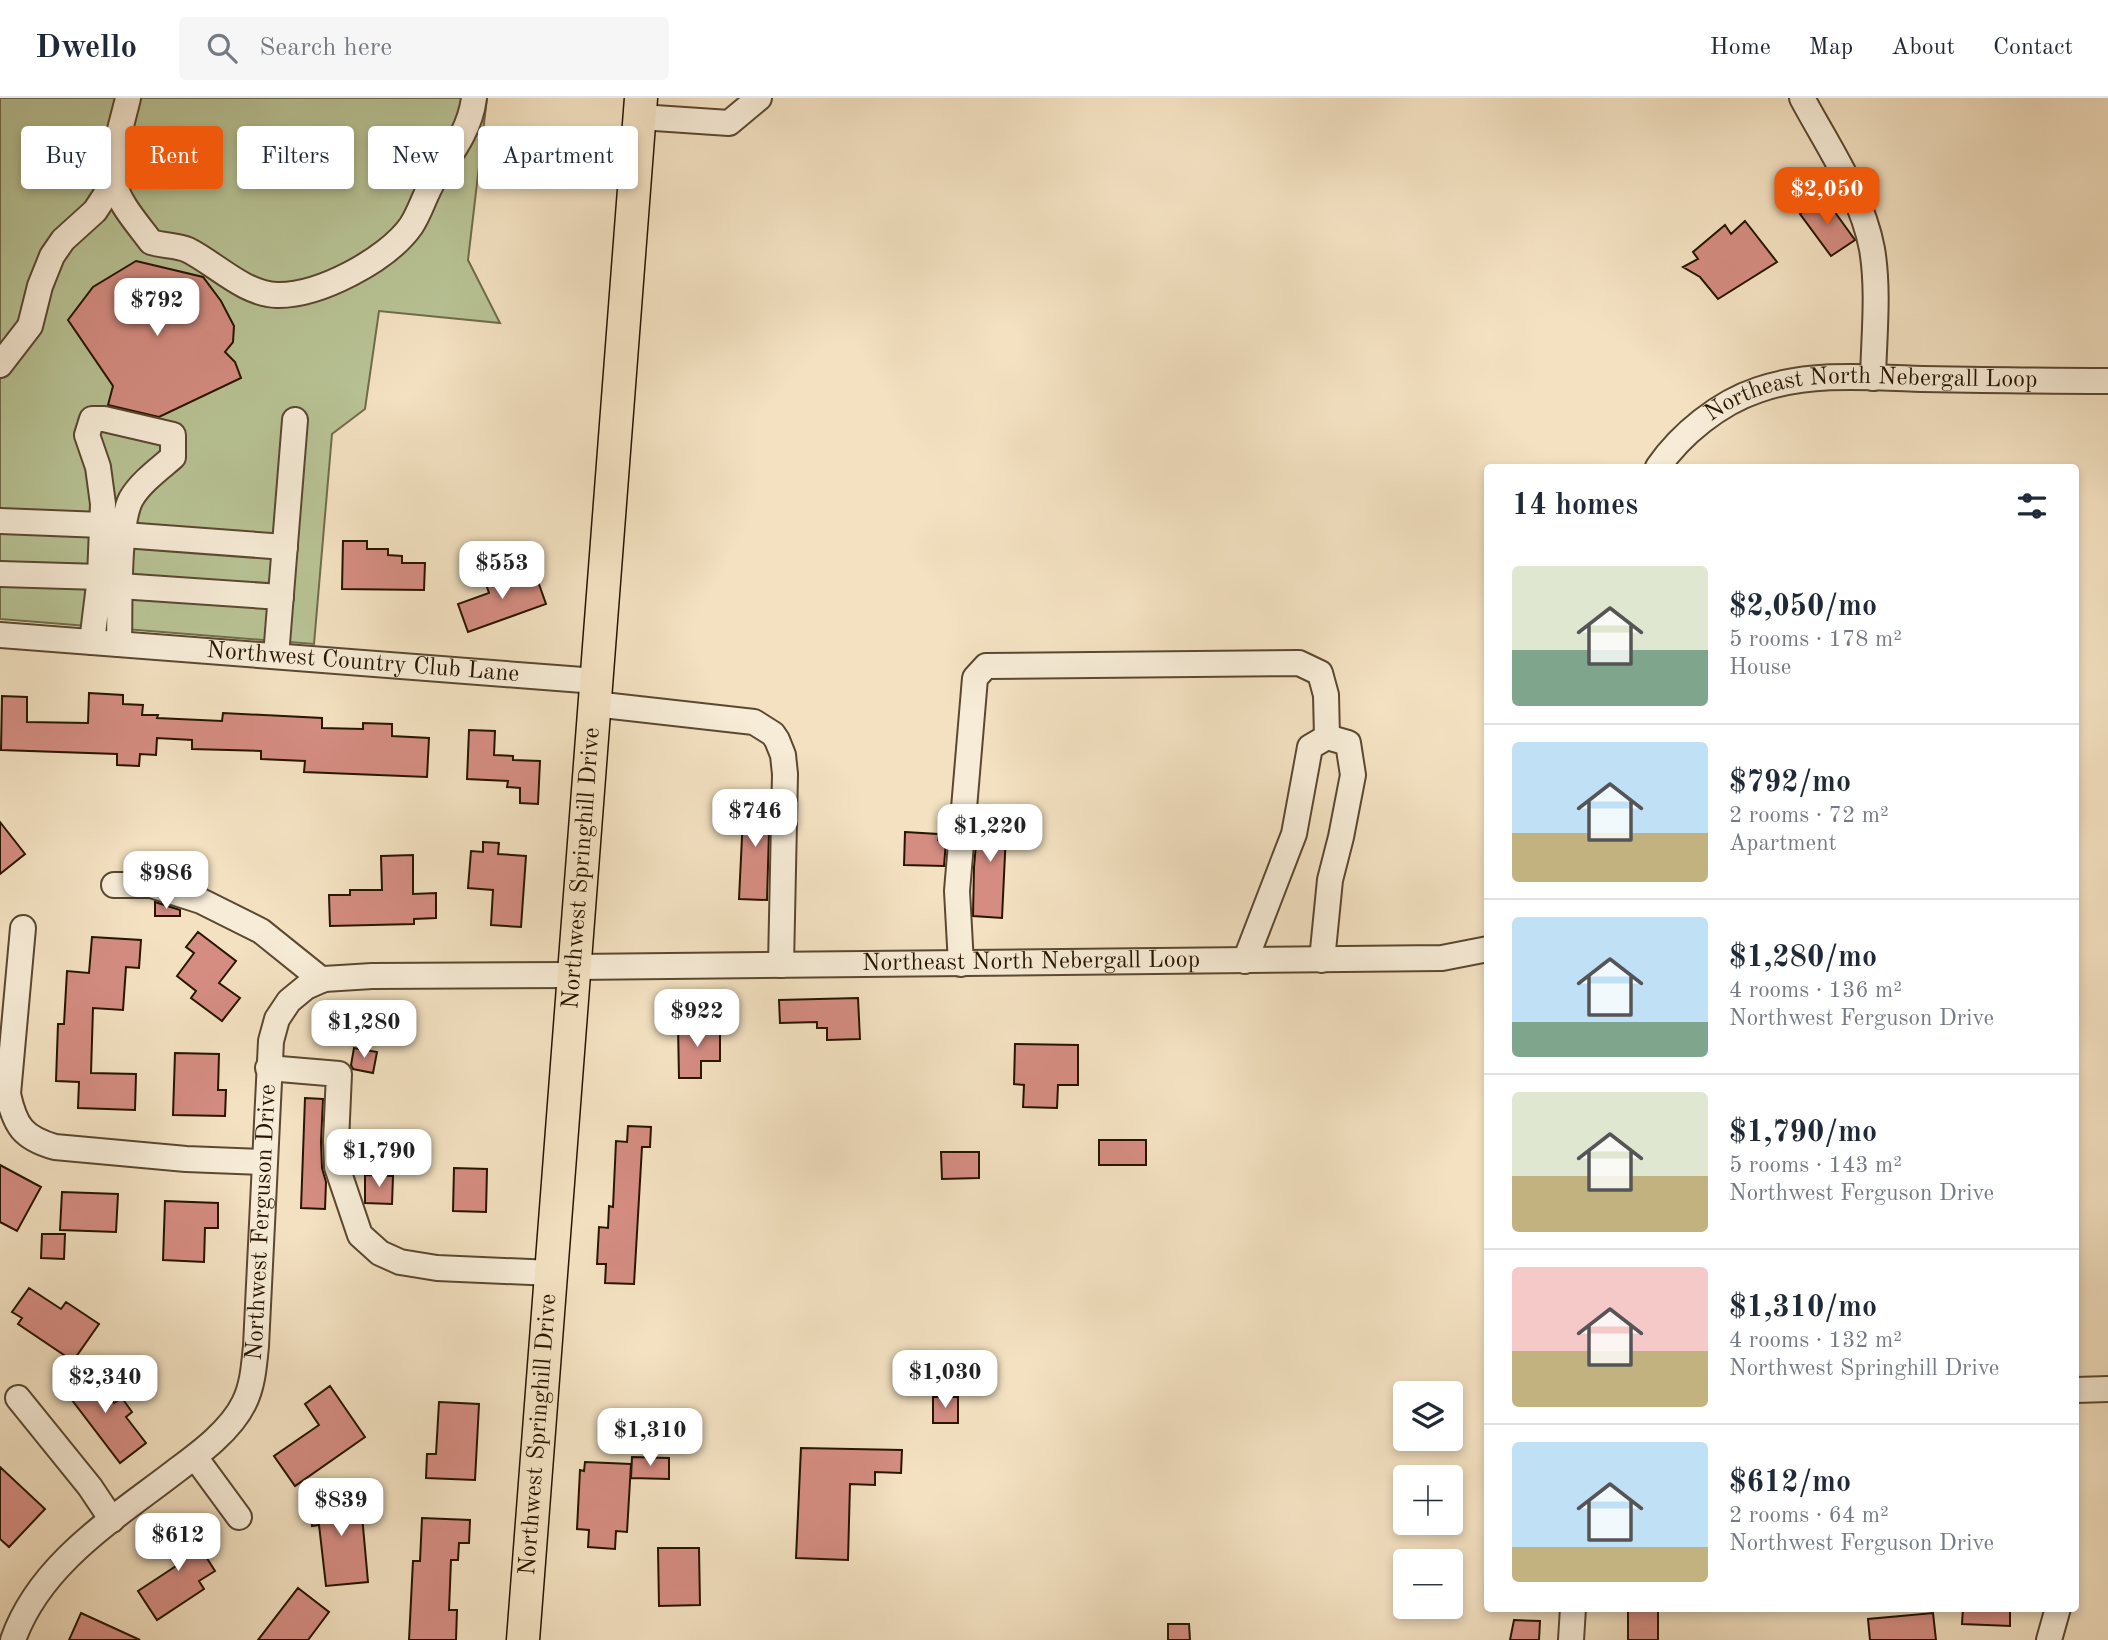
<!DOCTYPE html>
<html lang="en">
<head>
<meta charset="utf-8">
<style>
	body { margin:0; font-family:"Old Standard TT",serif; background:#f6f6f7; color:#1f2937; height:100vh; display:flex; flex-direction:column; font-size:26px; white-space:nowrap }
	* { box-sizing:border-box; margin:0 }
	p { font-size:23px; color:#747a83 }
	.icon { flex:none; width:38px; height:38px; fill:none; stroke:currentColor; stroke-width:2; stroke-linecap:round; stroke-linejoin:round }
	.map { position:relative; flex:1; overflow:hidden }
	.sheet { position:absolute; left:1484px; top:366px; width:595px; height:1148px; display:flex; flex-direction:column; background:#fff; border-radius:7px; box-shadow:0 4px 10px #0003 }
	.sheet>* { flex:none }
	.top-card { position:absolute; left:21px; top:28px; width:665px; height:63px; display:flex; gap:14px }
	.fabs { position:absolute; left:1393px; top:1283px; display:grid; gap:14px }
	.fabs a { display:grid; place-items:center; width:70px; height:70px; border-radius:7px; background:#fff; box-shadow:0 4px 10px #0003; font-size:35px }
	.price { position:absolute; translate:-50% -60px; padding:0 16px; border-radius:14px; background:#fff; color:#222; font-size:23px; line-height:46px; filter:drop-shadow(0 2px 4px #0008) }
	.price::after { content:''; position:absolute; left:50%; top:42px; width:21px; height:16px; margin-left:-10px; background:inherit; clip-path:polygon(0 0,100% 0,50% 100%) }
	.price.active { background:#ea580c; color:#fff }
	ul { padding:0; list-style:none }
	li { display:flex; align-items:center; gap:21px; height:175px; padding:0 28px }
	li+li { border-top:2px solid #e0e1e3 }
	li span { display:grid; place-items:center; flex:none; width:196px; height:140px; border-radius:7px; color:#555 }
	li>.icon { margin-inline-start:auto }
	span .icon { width:84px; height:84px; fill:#fffc; stroke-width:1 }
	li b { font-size:30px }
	h2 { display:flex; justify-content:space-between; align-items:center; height:84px; padding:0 28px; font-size:30px }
	.pill { padding:0 24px; border-radius:7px; background:#fff; box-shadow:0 4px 10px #0003; font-size:24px; line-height:63px }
	.pill.active { background:#ea580c; color:#fff }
	header { display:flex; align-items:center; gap:42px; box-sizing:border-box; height:98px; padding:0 35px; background:#fff; border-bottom:2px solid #e0e1e3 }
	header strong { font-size:33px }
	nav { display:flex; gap:38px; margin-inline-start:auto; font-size:24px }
	.search { width:490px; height:63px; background:#f6f6f7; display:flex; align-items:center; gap:18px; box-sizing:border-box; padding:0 24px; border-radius:7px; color:#747a83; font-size:26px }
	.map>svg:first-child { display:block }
</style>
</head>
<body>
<header>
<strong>Dwello</strong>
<div class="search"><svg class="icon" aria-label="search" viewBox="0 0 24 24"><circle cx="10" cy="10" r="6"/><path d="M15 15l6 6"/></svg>Search here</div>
<nav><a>Home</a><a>Map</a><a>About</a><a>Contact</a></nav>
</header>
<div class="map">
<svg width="2108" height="1542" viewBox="0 0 2108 1542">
	<rect width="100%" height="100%" fill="#f3e1c1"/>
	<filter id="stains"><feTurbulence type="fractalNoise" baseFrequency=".00286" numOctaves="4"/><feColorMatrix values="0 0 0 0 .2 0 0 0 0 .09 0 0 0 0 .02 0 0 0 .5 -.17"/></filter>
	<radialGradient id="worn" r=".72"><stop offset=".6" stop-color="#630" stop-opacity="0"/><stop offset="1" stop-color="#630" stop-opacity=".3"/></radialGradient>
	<path fill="#b8c395" stroke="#706c4a" stroke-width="2" d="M 0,0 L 487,0 L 468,162 L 500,225 L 379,213 L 365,311 L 332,336 L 314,546 L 0,521 Z"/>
	<path fill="#d58d82" stroke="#271500" stroke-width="2" d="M 1824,99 L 1855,142 L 1831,158 L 1800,116 Z
		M 1745,123 L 1777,164 L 1718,201 L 1700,179 L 1683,169 L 1698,161 L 1693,154 L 1725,127 L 1731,136 Z
		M 136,163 L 203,179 L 221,203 L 234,228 L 233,244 L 225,254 L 235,264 L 241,280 L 159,319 L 108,307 L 113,288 L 68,222 L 93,189 Z
		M 343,443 L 367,443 L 367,451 L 388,451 L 388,457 L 402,458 L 402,465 L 425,465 L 424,492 L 342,491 Z
		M 507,475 L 510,484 L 535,475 L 546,506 L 468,534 L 458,506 L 489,495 L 485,483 Z
		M 89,595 L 123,597 L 123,606 L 143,607 L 142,617 L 158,617 L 157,620 L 222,623 L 223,615 L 322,620 L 322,630 L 363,631 L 363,625 L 392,626 L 392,638 L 429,640 L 427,679 L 304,674 L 305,663 L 261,661 L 261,653 L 192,651 L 192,642 L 157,640 L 156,657 L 140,656 L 139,668 L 117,667 L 117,656 L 1,652 L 2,598 L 27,599 L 27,624 L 88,625 Z
		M 469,632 L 495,633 L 494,657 L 513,658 L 513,662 L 540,663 L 538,706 L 520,705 L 520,690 L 507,689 L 508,683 L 467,681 Z
		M 744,698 L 770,699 L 767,802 L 739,801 Z
		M 979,712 L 1007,714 L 1002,820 L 973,818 L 974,769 Z
		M 0,724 L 25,756 L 0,776 Z
		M 905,734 L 938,736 L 938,742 L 946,743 L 944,768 L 904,767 Z
		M 483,744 L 499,745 L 498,756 L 526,758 L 521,829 L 491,827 L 493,792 L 468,790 L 471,753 L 483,754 Z
		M 413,757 L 413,796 L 436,795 L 436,820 L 414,821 L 414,826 L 330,828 L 329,797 L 350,797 L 350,792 L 382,792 L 381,758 Z
		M 155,804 L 180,812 L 180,818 L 155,818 Z
		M 198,834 L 236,863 L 219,885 L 240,900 L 222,923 L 191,900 L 196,893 L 177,878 L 194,855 L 186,849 Z
		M 92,839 L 141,842 L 139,870 L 126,869 L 123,912 L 93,910 L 91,975 L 136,976 L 135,1012 L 78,1010 L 79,984 L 56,983 L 58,926 L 64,926 L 67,873 L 89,875 Z
		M 858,900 L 860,941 L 827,942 L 827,930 L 817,930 L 817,924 L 780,925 L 779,902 Z
		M 695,927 L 695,930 L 720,930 L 720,963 L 701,963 L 701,980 L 679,980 L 678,928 Z
		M 1015,946 L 1078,947 L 1078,987 L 1058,987 L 1057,1010 L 1023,1009 L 1024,987 L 1014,986 Z
		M 354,950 L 377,954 L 373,975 L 353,971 L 351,967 Z
		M 175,955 L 219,956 L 218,992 L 226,992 L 225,1018 L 173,1017 Z
		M 305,1000 L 323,1001 L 321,1044 L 322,1070 L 326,1084 L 325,1111 L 301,1110 Z
		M 628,1028 L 651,1029 L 650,1049 L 642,1049 L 634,1186 L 605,1185 L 606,1166 L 597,1166 L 599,1129 L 608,1130 L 609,1108 L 613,1109 L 616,1043 L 627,1044 Z
		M 1099,1042 L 1146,1042 L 1146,1067 L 1099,1067 Z
		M 941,1054 L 979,1054 L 979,1080 L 942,1081 Z
		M 0,1067 L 41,1089 L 17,1133 L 0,1124 Z
		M 454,1070 L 487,1071 L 486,1114 L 453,1113 Z
		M 365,1077 L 393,1078 L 392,1106 L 365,1105 Z
		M 62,1094 L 118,1096 L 116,1134 L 60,1132 Z
		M 165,1103 L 218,1105 L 218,1130 L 205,1130 L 204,1164 L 163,1162 Z
		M 42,1136 L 65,1136 L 64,1161 L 41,1160 Z
		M 29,1190 L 61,1211 L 66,1204 L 99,1226 L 73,1263 L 18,1226 L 22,1220 L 12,1214 Z
		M 87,1270 L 114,1305 L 122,1300 L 132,1314 L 126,1319 L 146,1345 L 120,1365 L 62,1289 Z
		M 330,1288 L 365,1339 L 295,1388 L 274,1358 L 319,1327 L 305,1306 Z
		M 933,1299 L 958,1299 L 958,1325 L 933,1325 Z
		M 439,1304 L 479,1306 L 475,1382 L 426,1380 L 427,1356 L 436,1356 Z
		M 801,1350 L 902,1352 L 901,1375 L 875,1374 L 875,1387 L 850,1386 L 848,1462 L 796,1460 Z
		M 632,1359 L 669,1360 L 669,1381 L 631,1380 Z
		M 585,1364 L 631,1366 L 627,1434 L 616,1433 L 615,1451 L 588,1449 L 589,1432 L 577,1431 L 580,1372 L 584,1373 Z
		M 0,1369 L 45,1411 L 9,1449 L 0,1441 Z
		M 360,1395 L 368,1484 L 326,1488 L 319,1427 L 312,1428 L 309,1400 Z
		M 422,1420 L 470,1422 L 469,1445 L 459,1445 L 458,1462 L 451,1462 L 449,1512 L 457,1512 L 456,1542 L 409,1542 L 413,1463 L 420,1463 Z
		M 184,1424 L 215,1473 L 199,1483 L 204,1491 L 157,1522 L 138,1493 L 176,1468 L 158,1441 Z
		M 658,1450 L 699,1450 L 700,1507 L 659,1508 Z
		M 298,1490 L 329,1514 L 308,1542 L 258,1542 Z
		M 1628,1510 L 1658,1510 L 1658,1542 L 1628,1542 Z
		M 1963,1510 L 2010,1510 L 2010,1528 L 1962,1526 Z
		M 81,1515 L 140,1542 L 69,1542 Z
		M 1933,1515 L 1936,1542 L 1870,1542 L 1868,1521 Z
		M 1514,1522 L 1540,1523 L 1539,1542 L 1510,1542 Z
		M 1168,1526 L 1189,1526 L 1190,1542 L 1168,1542 Z"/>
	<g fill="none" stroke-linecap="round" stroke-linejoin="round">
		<g stroke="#5a4830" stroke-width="28">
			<g id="minor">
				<path d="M 128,0 C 123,23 110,59 114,83 C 118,105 138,126 151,144 C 163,148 177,147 188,152 C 216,166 244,196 277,197 C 319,198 387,162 411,128 C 421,113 425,95 435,80 C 452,54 470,32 474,0"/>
				<path d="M 1802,0 C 1827,47 1862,97 1872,151 C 1879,192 1874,238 1873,280"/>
				<path d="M 640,19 L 729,25 L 759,0"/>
				<path d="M 0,267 L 30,228 L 40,188 L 52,158 L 63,142 L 95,113 L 114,84"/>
				<path id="s1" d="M 1658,369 C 1681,336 1719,305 1758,292 C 1809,274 1868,279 1922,281 C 1984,282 2046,283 2108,283"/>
				<path d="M 0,423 L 102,427"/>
				<path d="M 124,437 L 285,449"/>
				<path d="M 0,476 L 100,479"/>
				<path d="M 120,488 L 281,499"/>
				<path id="s2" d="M 0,537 L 596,583"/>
				<path d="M 92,544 L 100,479 L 103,406 L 98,369 L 87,337 L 92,321 L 104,321 L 173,337 L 173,359 C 159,371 140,385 131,401 C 117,428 120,513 119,546"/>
				<path d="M 276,558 L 295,322"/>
				<path d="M 594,606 L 754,624 L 773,636 L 777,642 L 783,657 L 785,676 L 781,867"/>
				<path d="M 114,787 L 151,787 L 201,803 L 261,833 L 322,882"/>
				<path d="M 23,830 L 8,996 C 15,1028 23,1040 55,1049 L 186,1061 L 264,1064"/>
				<path d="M 1245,863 L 1294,736 L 1310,649 L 1327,639 L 1348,645 L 1353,677 L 1341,739 L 1330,782 L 1322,862"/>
				<path d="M 961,866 L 957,793 L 975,580 L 986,568 L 1299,565 L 1320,575 L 1326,597 L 1327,639"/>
				<path id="s3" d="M 574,869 L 1442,860 L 1488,851"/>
				<path d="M 268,970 L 339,976 L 336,1043 L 337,1069 L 360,1137 L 380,1155 L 400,1164 L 437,1170 L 552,1175"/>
				<path d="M 2076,1292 L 2108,1291"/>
				<path d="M 18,1300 L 90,1389 L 112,1422"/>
				<path d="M 195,1359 L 239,1419"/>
				<path id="s4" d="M 13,1542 C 40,1465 115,1420 177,1372 C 200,1355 231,1332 244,1305 C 253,1287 254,1267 256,1248 L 271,943 L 277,921 L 289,903 L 306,889 L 324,881 L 372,878 L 573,877"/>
				<path d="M 1571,1542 L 1573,1510"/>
				<path d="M 2049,1542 L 2058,1510"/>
			</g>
		</g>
		<g stroke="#271500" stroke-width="35">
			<g id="major">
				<path id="s5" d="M 523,1542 L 641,0"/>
			</g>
		</g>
		<use href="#minor" stroke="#f7ecd7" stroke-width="24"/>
		<use href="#major" stroke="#f3e1c1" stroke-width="32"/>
	</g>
	<g text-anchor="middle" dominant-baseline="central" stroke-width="6" stroke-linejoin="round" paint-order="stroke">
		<g font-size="24" fill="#271500" stroke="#f7ecd7">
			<text stroke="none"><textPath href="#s1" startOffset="240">Northeast North Nebergall Loop</textPath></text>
			<text stroke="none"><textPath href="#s2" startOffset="364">Northwest Country Club Lane</textPath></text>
			<text stroke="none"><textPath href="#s5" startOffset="774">Northwest Springhill Drive</textPath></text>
			<text stroke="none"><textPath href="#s3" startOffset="457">Northeast North Nebergall Loop</textPath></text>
			<text stroke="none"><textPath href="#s4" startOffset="518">Northwest Ferguson Drive</textPath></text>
			<text stroke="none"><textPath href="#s5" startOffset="206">Northwest Springhill Drive</textPath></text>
		</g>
	</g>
	<rect width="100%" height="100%" filter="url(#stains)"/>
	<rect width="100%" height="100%" fill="url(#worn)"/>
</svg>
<div class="fabs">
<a><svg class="icon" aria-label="layers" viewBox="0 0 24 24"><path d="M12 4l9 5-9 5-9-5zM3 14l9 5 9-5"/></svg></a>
<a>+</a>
<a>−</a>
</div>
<b class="price active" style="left:1827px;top:129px">$2,050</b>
<b class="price" style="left:157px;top:240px">$792</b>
<b class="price" style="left:502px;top:503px">$553</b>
<b class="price" style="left:755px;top:751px">$746</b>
<b class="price" style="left:990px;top:766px">$1,220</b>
<b class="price" style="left:166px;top:813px">$986</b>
<b class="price" style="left:697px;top:951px">$922</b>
<b class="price" style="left:364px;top:962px">$1,280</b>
<b class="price" style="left:379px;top:1091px">$1,790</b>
<b class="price" style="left:945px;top:1312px">$1,030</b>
<b class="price" style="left:105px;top:1317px">$2,340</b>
<b class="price" style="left:650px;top:1370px">$1,310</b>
<b class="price" style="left:341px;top:1440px">$839</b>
<b class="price" style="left:178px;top:1475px">$612</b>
<div class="top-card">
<a class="pill">Buy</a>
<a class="pill active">Rent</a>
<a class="pill">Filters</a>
<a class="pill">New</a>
<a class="pill">Apartment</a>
</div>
<section class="sheet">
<h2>14 homes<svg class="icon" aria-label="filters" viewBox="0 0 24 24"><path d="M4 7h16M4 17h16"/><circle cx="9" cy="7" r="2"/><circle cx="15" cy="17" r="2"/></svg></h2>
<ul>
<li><span style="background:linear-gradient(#dfe7d0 60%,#7fa58c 0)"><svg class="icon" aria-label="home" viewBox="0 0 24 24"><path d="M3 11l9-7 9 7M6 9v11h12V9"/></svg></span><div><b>$2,050/mo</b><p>5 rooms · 178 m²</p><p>House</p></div></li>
<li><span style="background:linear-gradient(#bfe0f5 65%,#c2b280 0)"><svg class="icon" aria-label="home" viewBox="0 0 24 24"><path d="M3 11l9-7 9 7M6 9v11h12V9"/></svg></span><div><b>$792/mo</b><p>2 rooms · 72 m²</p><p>Apartment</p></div></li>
<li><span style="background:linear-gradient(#bfe0f5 75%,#7fa58c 0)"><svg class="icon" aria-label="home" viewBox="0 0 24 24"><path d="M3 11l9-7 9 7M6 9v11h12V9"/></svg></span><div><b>$1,280/mo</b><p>4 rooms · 136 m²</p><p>Northwest Ferguson Drive</p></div></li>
<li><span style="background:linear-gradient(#dfe7d0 60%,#c2b280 0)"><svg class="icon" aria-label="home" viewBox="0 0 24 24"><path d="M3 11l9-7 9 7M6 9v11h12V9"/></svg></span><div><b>$1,790/mo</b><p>5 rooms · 143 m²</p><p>Northwest Ferguson Drive</p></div></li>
<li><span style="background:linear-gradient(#f6c9c9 60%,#c2b280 0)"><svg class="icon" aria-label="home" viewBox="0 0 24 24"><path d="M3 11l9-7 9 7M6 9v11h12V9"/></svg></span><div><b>$1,310/mo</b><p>4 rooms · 132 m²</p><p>Northwest Springhill Drive</p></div></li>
<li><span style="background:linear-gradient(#bfe0f5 75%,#c2b280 0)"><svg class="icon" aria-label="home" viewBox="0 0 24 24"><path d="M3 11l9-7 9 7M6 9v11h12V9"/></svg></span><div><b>$612/mo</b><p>2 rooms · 64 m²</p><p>Northwest Ferguson Drive</p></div></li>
</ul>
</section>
</div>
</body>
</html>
